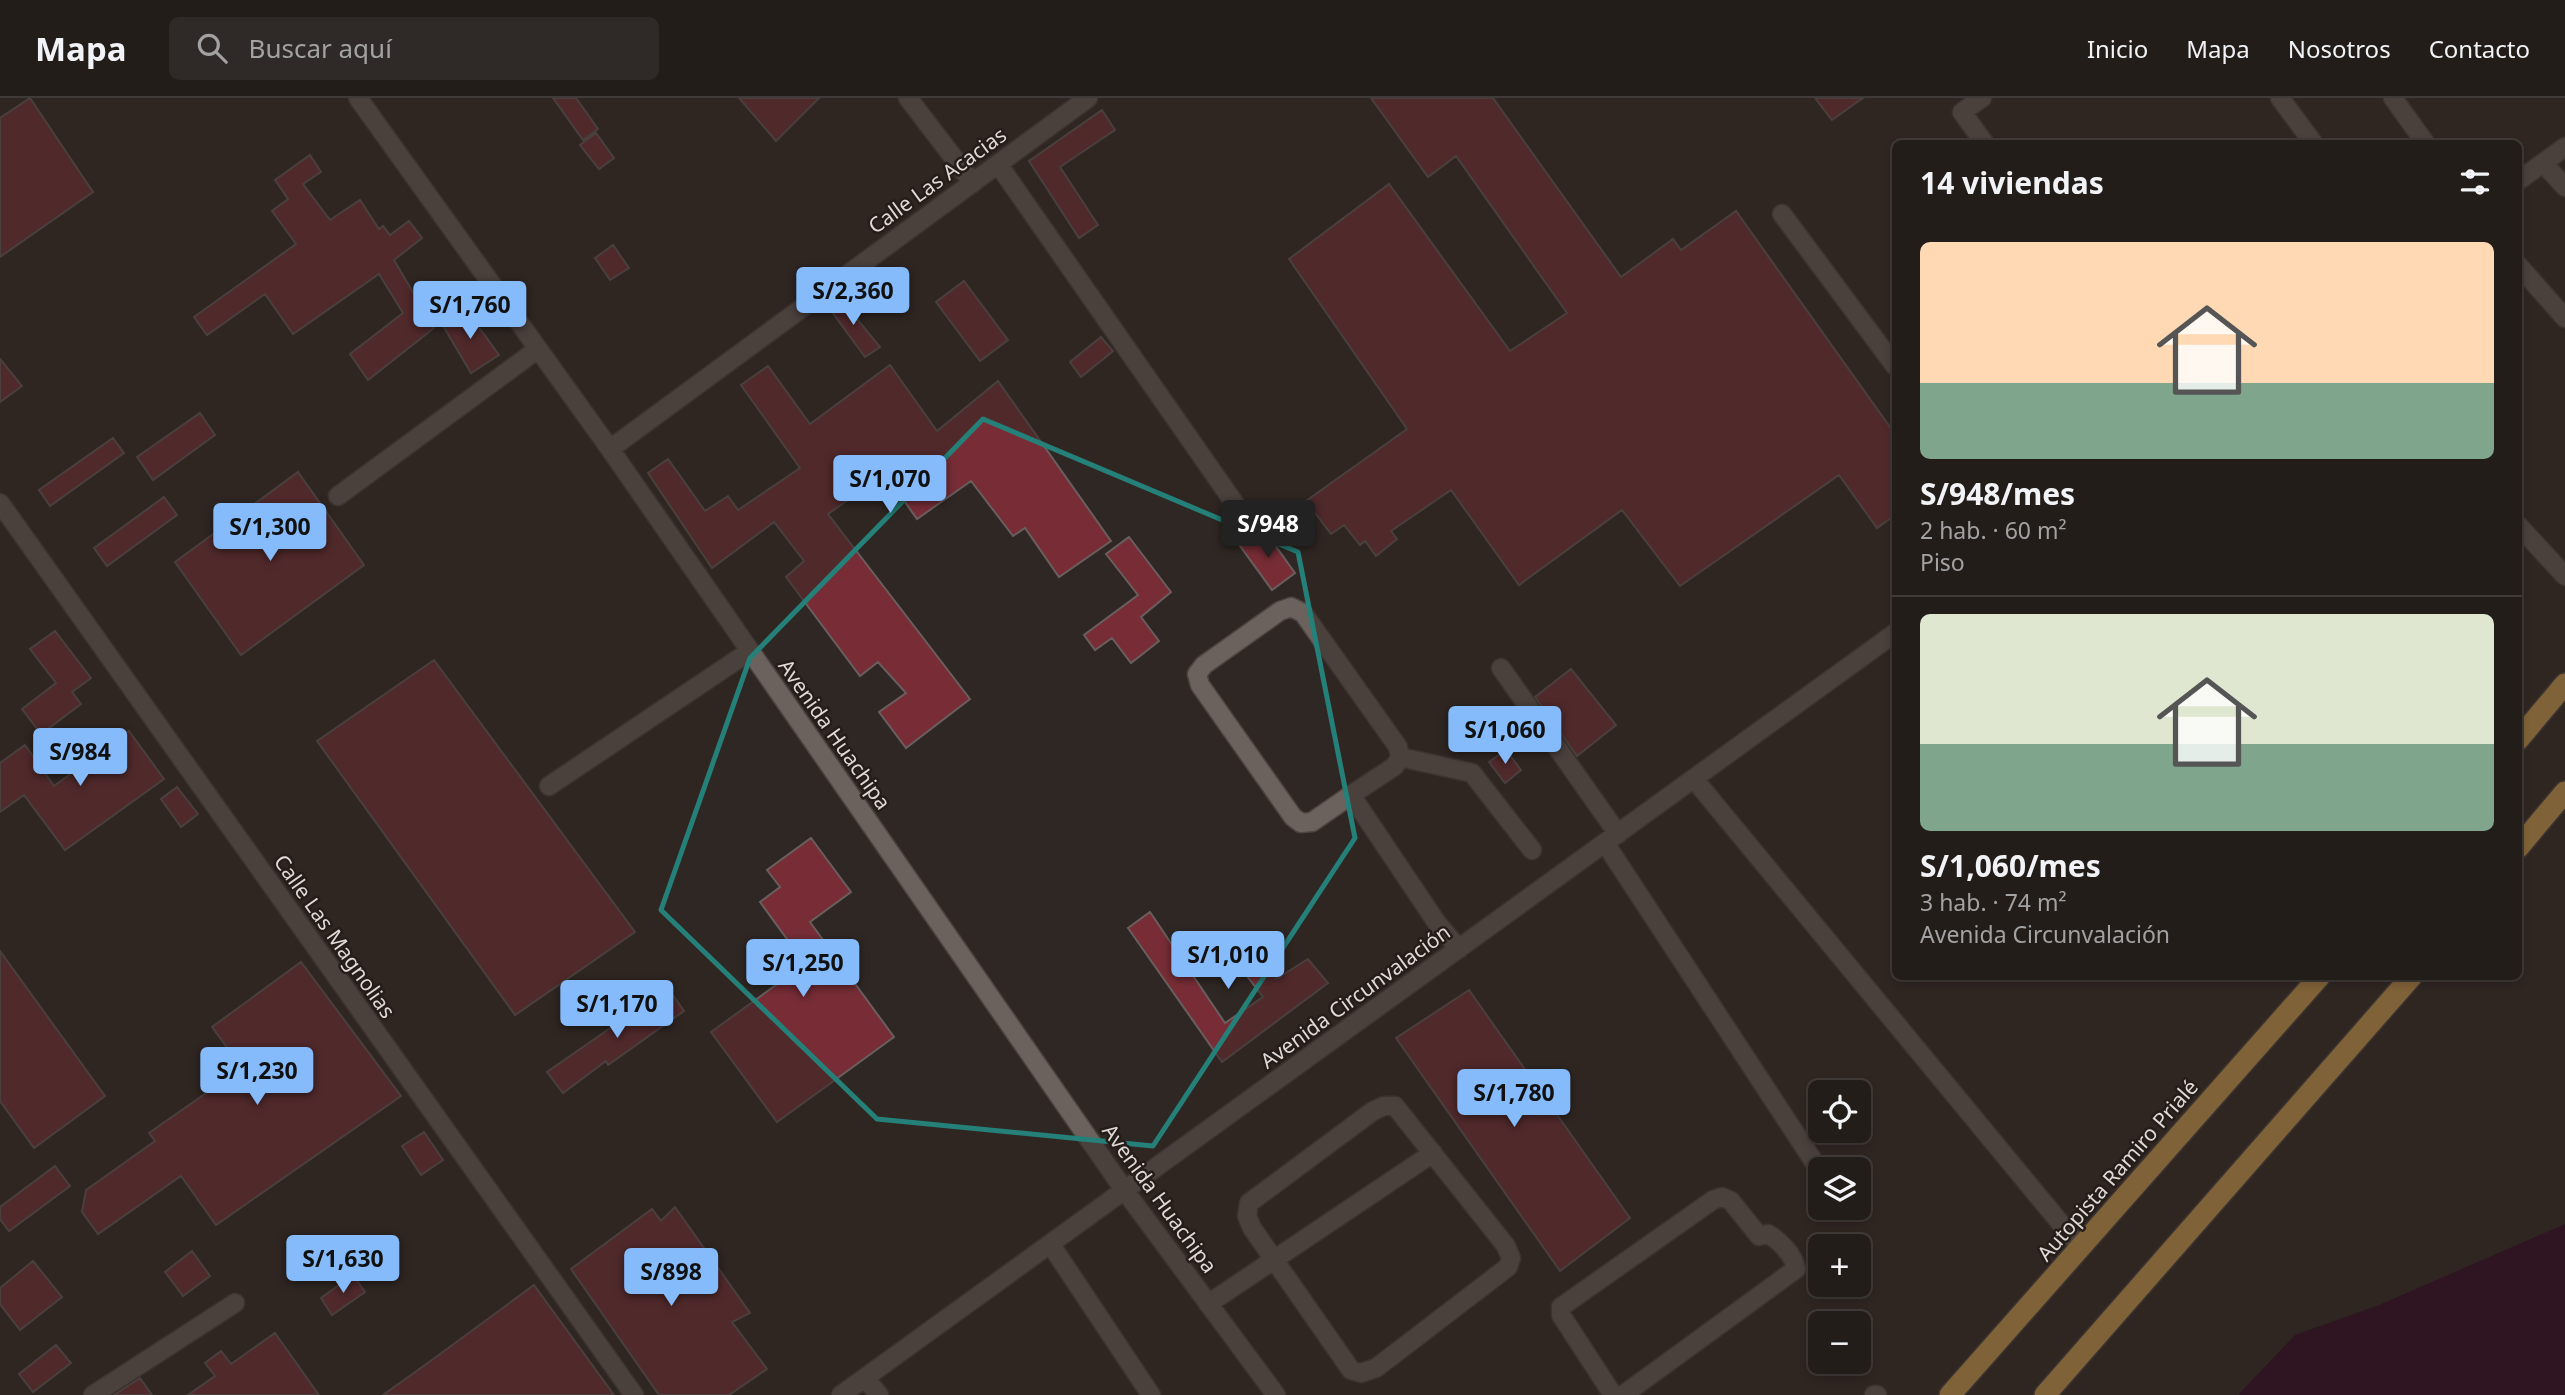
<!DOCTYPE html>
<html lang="es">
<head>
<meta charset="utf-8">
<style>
	body { margin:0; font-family:"Noto Sans",sans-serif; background:#2f2a27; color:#f1f3f6; height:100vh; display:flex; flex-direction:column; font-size:26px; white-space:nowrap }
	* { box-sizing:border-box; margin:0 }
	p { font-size:23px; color:#a3a2a2 }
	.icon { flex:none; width:38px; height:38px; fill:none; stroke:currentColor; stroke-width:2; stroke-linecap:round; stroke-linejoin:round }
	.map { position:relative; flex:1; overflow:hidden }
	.drawer { position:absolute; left:1892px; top:42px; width:630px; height:840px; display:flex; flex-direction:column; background:#231d1a; border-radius:10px; box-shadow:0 4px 10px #0003,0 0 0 2px #403b39 }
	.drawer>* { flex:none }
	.fabs { position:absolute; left:1808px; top:982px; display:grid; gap:14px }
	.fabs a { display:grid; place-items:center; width:63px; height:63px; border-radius:10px; background:#231d1a; box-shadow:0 4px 10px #0003,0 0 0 2px #403b39; font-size:35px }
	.price { position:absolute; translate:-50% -60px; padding:0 16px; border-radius:7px; background:#85bbfb; color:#111; font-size:23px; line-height:46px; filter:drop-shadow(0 2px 4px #0008) }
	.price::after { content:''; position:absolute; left:50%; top:42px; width:21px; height:16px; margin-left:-10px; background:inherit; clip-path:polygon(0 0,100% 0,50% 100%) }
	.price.selected { background:#222; color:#fff }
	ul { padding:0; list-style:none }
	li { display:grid; align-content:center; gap:14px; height:371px; padding:0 28px }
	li+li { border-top:2px solid #403b39 }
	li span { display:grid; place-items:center; height:217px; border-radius:10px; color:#555 }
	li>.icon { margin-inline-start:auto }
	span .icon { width:126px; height:126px; fill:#fffc; stroke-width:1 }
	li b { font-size:30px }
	h2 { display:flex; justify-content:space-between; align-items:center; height:84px; padding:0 28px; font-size:30px }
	header { display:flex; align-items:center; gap:42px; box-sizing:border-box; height:98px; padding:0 35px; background:#231d1a; border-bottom:2px solid #403b39 }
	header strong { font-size:33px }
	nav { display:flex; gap:38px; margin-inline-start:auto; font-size:24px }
	.search { width:490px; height:63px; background:#2f2a27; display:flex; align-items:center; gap:18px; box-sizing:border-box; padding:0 24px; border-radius:10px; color:#a3a2a2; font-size:26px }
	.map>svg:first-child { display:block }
</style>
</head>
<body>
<header>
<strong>Mapa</strong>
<div class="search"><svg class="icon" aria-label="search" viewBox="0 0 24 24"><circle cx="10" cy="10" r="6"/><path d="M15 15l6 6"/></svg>Buscar aquí</div>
<nav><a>Inicio</a><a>Mapa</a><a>Nosotros</a><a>Contacto</a></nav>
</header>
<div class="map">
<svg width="2565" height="1297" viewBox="0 0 2565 1297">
	<rect width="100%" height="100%" fill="#2f2723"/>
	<path fill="#2e011f" d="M 2565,1126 L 2565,1297 L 2238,1297 L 2295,1237 L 2379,1207 Z"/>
	<path fill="#782d36" stroke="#695e5e" stroke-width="2" d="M 30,0 L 93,94 L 0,159 L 0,20 Z
		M 553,0 L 576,0 L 598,31 L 583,42 Z
		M 739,0 L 819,0 L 776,43 Z
		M 1371,0 L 1493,0 L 1621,179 L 1673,141 L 1681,152 L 1736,113 L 1895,336 L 1895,417 L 1877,430 L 1839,377 L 1680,488 L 1622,412 L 1519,487 L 1451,392 L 1391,433 L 1397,441 L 1376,458 L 1365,443 L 1360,447 L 1344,427 L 1331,436 L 1306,403 L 1407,331 L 1289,161 L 1389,86 L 1510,253 L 1567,215 L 1456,58 L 1428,79 Z
		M 1815,0 L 1863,0 L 1832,22 Z
		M 1102,12 L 1115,32 L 1060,69 L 1098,127 L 1079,140 L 1029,63 Z
		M 596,35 L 614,60 L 599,71 L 580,47 Z
		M 310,57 L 321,74 L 303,86 L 330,122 L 360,102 L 379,131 L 383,128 L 390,137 L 409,123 L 422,140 L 394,162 L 434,230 L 368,282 L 350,256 L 403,215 L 379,176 L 293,236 L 265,196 L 207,237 L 194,219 L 296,146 L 272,113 L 288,101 L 275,82 Z
		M 613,147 L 629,170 L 610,182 L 595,160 Z
		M 964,183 L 1008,242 L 980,263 L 936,204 Z
		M 838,198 L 880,249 L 865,259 L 826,206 Z
		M 465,210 L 499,257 L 471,275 L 442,226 Z
		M 1101,239 L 1113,253 L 1081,279 L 1070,264 Z
		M 0,261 L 22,288 L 0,304 Z
		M 890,267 L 937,333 L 998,283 L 1111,443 L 1059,479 L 1025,430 L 1013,438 L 971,383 L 917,421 L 885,376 L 828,416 L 970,601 L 906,650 L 879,614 L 906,595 L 878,564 L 860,578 L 786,479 L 804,463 L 774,424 L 712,470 L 648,375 L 668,361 L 705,413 L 728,398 L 738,412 L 800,370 L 741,287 L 768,268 L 810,326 Z
		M 200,315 L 215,337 L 153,382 L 137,359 Z
		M 113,340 L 124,355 L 50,408 L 39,392 Z
		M 298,374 L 364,467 L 241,557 L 175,464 Z
		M 164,399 L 177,417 L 107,468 L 94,450 Z
		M 1264,432 L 1295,475 L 1272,492 L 1240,448 Z
		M 1129,439 L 1171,494 L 1141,519 L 1159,543 L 1131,565 L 1112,540 L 1095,552 L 1084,537 L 1138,497 L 1106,456 Z
		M 55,533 L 91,580 L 72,594 L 81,606 L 41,636 L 22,611 L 56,585 L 30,551 Z
		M 434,562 L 635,834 L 515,917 L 317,643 Z
		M 1571,571 L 1616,627 L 1577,658 L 1535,599 Z
		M 129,633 L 164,681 L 65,752 L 24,697 L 0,714 L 0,665 L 25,647 L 54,688 Z
		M 1506,652 L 1521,672 L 1505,685 L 1489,664 Z
		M 177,689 L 198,716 L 181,729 L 161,701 Z
		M 811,740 L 851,794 L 810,824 L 894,939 L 777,1024 L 711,934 L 805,866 L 760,804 L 780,789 L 767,772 Z
		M 1150,814 L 1225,925 L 1263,899 L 1240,869 L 1261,854 L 1276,881 L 1308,861 L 1328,885 L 1222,964 L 1128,830 Z
		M 0,853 L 105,998 L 34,1050 L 0,1003 Z
		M 301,864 L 401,998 L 216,1127 L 181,1078 L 98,1136 L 82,1114 L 86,1092 L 155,1043 L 149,1035 L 242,970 L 212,929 Z
		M 668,890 L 684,913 L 608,967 L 606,963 L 563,995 L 547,974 Z
		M 1469,892 L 1630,1120 L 1560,1173 L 1396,940 Z
		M 424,1034 L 443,1062 L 421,1077 L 402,1048 Z
		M 55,1068 L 70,1088 L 9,1133 L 0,1121 L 0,1109 Z
		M 675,1109 L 750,1215 L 732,1224 L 767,1271 L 729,1297 L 659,1297 L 571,1171 L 652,1111 L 661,1123 Z
		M 192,1153 L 210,1178 L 183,1198 L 165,1174 Z
		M 33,1163 L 62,1199 L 20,1232 L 0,1206 L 0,1190 Z
		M 353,1177 L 365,1194 L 332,1217 L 321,1200 Z
		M 534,1187 L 614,1297 L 383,1297 L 436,1259 Z
		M 275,1235 L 319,1297 L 188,1297 L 215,1278 L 205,1265 L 221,1253 L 231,1266 Z
		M 56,1247 L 71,1265 L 33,1294 L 19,1276 Z
		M 140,1280 L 152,1297 L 114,1297 Z"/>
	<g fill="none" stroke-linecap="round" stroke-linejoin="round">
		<g stroke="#4b4441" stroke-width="21">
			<path id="minor" d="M 358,0 L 610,351 L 1125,1093 L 1276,1297
				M 908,0 L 973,85
				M 1982,0 L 1962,14 L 1985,46
				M 2280,0 L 2314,46
				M 2393,0 L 2426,46
				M 2543,65 L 2565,89
				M 998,66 L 1249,426
				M 2518,83 L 2565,49
				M 1782,116 L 1895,268
				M 2518,167 L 2565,220
				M 610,351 L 1088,0
				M 338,398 L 538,251
				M 0,405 L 634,1297
				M 2518,427 L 2565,478
				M 1501,570 L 1618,736
				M 1400,659 L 1472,675 L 1532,752
				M 1694,681 L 2081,1150
				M 549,688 L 750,553
				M 1351,697 L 1312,724 L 1301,725 L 1293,719 L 1200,587 L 1197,576 L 1204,567 L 1280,513 L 1291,509 L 1303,515 L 1398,649 L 1400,659 L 1395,668 L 1351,697 L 1437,825 L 1459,851
				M 1605,745 L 1820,1073
				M 1384,1008 L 1395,1008 L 1506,1148 L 1511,1160 L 1508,1169 L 1376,1270 L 1361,1275 L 1351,1272 L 1252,1130 L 1247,1118 L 1249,1105 L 1373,1013 Z
				M 1051,1147 L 1151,1297
				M 1208,1206 L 1433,1055
				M 865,1280 L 879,1297
				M 93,1297 L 235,1205
				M 841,1297 L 1895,535
				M 1613,1297 L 1561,1217 L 1561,1209 L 1713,1102 L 1722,1099 L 1731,1103 L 1759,1138 L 1768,1136 C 1780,1143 1794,1157 1796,1171 L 1623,1297
				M 1874,1297 L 1877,1297"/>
		</g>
		<g stroke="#4b4441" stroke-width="24">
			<path id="highway" d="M 2518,642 L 2565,586
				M 2518,750 L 2565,694
				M 1950,1297 L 2320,878
				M 2045,1297 L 2412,878"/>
		</g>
		<use href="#minor" stroke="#6b625d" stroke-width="18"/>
		<use href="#highway" stroke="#e2ac53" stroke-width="21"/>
	</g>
	<path d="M0 0H2565V1297H0ZM 983,321 L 1298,454 L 1355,740 L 1153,1048 L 877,1021 L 661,812 L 750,560 Z" fill="#2f2723" fill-opacity=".55" fill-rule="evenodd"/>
	<path fill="none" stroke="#248078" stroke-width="5" stroke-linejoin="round" d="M 983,321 L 1298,454 L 1355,740 L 1153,1048 L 877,1021 L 661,812 L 750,560 Z"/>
	<g text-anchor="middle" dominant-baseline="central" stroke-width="5" stroke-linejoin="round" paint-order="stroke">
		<g font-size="21" fill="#dfd9d7" stroke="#251d19">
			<text transform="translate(937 82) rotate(-36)">Calle Las Acacias</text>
			<text transform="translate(835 636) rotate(55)">Avenida Huachipa</text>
			<text transform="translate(335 838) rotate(55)">Calle Las Magnolias</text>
			<text transform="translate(1355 898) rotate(-36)">Avenida Circunvalación</text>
			<text transform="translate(2117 1072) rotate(-49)">Autopista Ramiro Prialé</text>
			<text transform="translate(1160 1100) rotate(54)">Avenida Huachipa</text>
		</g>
	</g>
</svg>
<div class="fabs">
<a><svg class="icon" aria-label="locate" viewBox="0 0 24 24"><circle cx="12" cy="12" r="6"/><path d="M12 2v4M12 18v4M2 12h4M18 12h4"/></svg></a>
<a><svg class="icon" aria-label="layers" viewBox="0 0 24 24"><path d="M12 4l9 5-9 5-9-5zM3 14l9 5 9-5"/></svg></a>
<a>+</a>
<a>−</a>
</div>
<b class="price" style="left:853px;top:229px">S/2,360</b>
<b class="price" style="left:470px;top:243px">S/1,760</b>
<b class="price" style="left:890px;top:417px">S/1,070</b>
<b class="price selected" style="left:1268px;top:462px">S/948</b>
<b class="price" style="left:270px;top:465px">S/1,300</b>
<b class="price" style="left:1505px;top:668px">S/1,060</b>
<b class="price" style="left:80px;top:690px">S/984</b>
<b class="price" style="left:1228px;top:893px">S/1,010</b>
<b class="price" style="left:803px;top:901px">S/1,250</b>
<b class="price" style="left:617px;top:942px">S/1,170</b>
<b class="price" style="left:257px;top:1009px">S/1,230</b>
<b class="price" style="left:1514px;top:1031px">S/1,780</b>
<b class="price" style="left:343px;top:1197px">S/1,630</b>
<b class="price" style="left:671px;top:1210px">S/898</b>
<section class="drawer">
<h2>14 viviendas<svg class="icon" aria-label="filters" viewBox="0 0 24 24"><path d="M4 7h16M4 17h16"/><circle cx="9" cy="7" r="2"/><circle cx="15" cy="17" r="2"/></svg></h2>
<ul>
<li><span style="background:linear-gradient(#ffd9b3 65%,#7fa58c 0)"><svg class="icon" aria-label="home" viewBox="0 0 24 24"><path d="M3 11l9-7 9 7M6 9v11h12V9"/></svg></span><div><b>S/948/mes</b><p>2 hab. · 60 m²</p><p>Piso</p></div></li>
<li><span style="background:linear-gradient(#dfe7d0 60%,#7fa58c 0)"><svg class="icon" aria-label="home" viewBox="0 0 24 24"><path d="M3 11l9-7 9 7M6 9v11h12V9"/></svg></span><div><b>S/1,060/mes</b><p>3 hab. · 74 m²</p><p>Avenida Circunvalación</p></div></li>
</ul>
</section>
</div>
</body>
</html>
